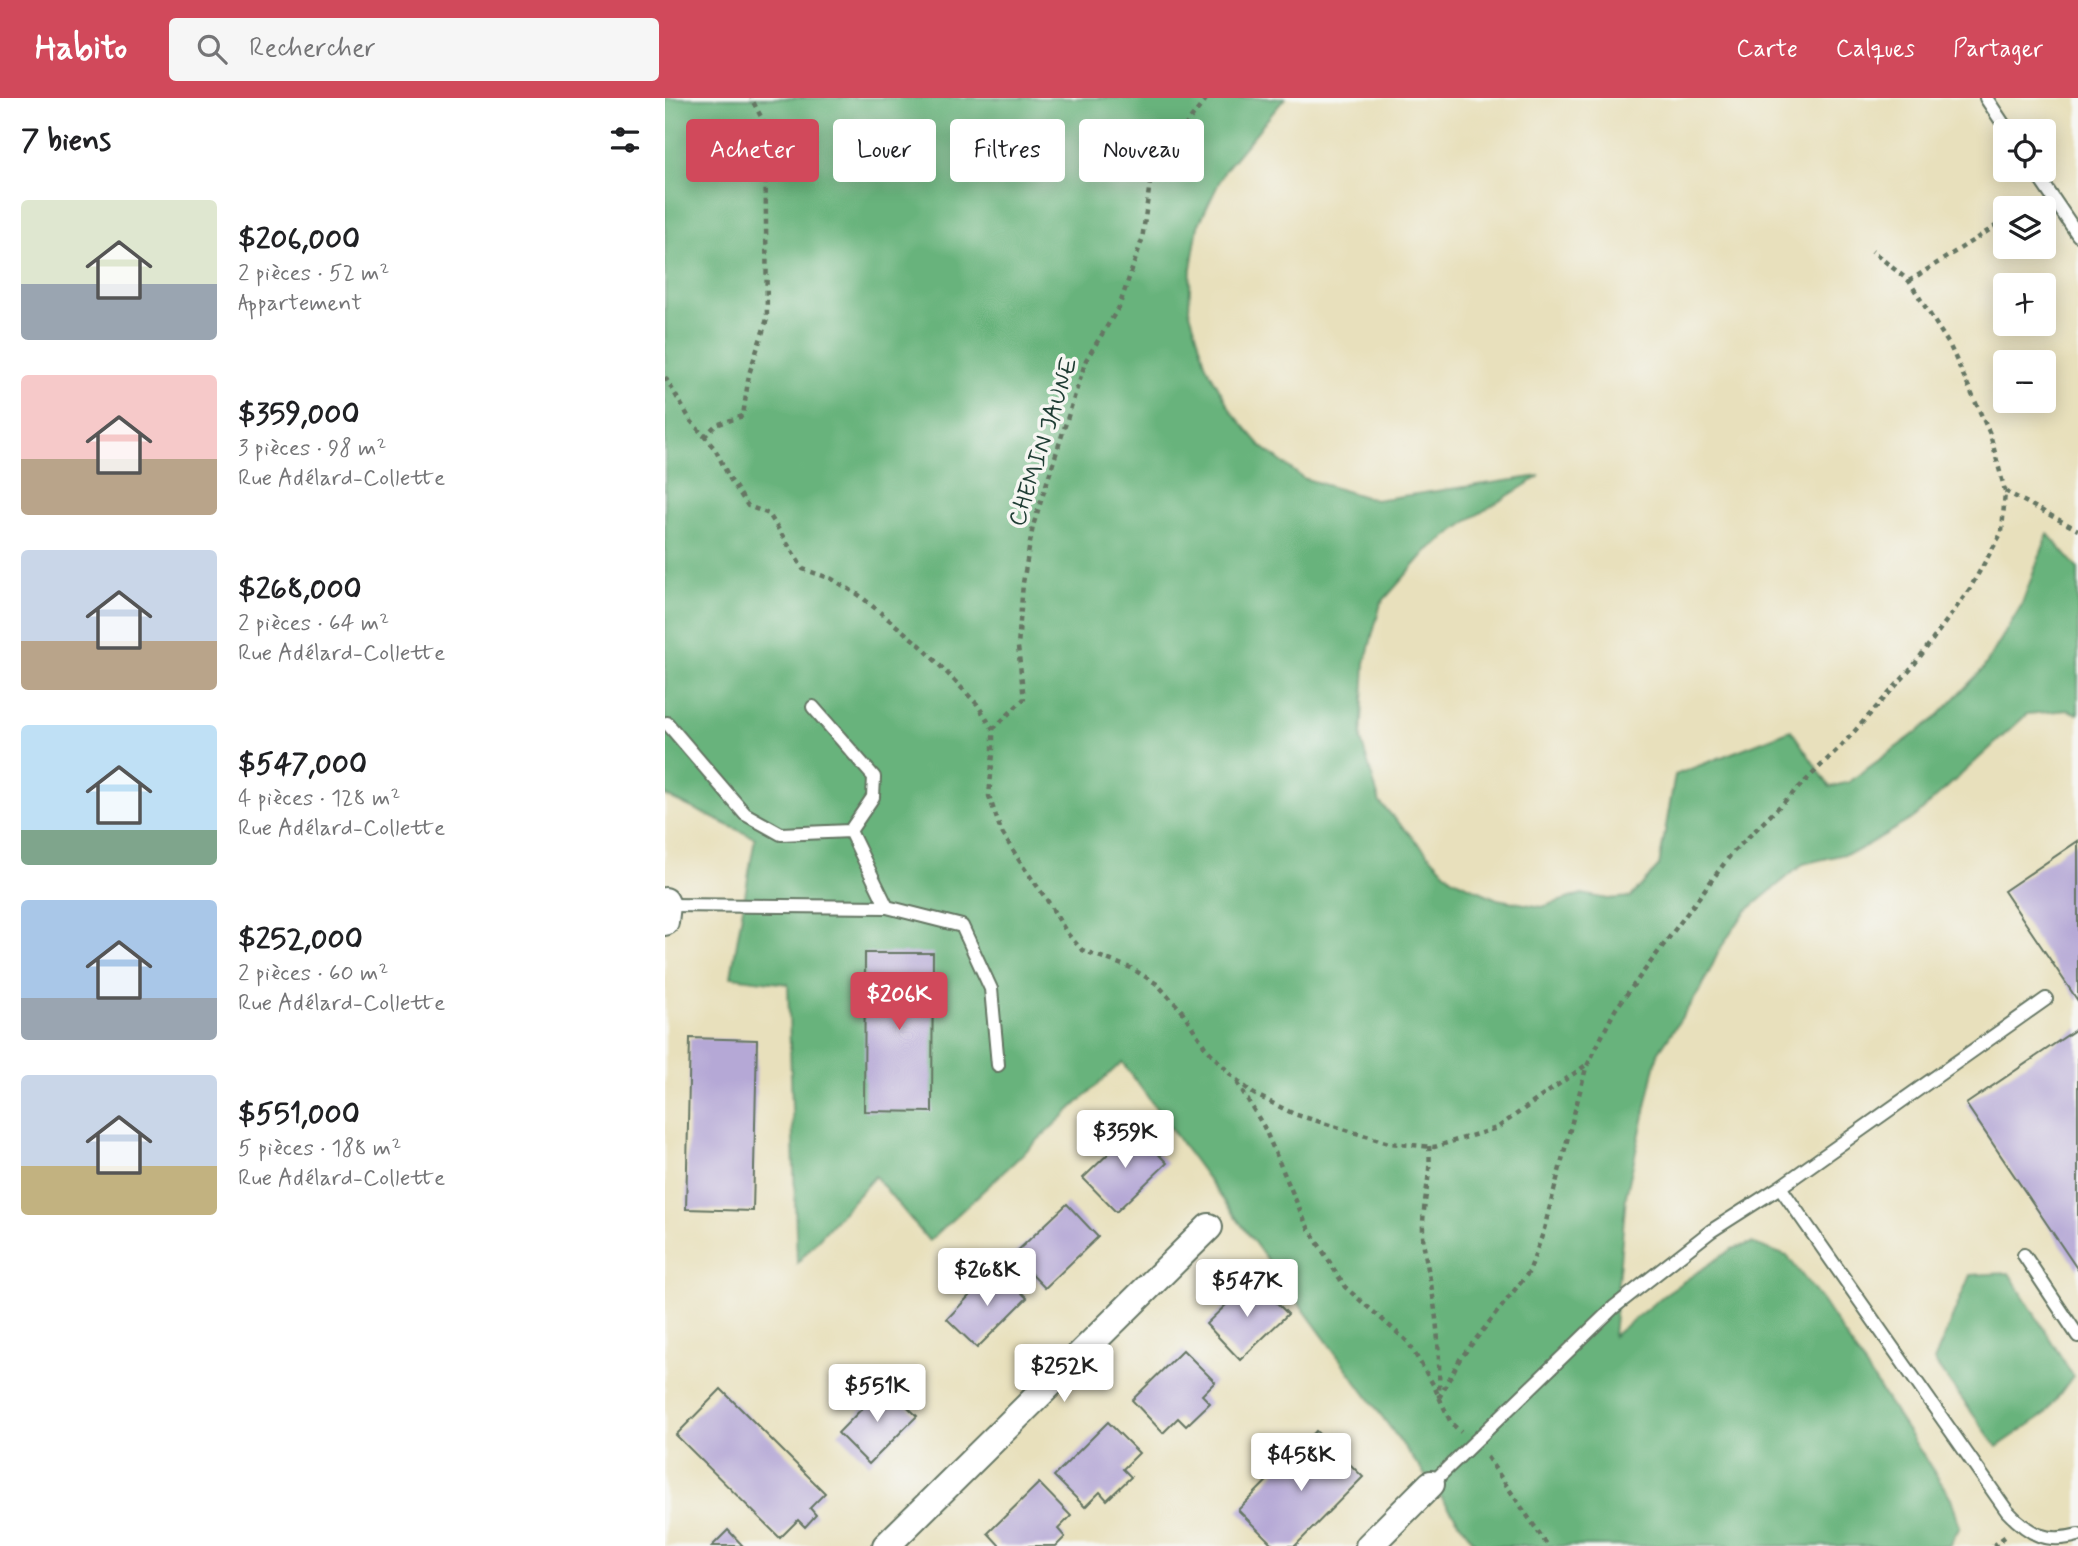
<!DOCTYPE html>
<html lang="fr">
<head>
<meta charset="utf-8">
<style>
	body { margin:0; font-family:Mynerve,sans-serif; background:#f6f6f6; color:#202124; height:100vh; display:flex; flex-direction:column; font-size:26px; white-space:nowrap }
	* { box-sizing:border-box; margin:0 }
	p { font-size:23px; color:#757577 }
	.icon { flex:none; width:38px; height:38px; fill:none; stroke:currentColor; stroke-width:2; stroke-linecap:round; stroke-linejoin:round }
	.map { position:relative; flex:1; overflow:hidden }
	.side { display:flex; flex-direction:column; background:#fff; width:665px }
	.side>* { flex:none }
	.banner { position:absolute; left:21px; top:21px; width:665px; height:63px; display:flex; gap:14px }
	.buttons { position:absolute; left:1328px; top:21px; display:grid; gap:14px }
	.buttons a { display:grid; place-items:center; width:63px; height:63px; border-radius:7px; background:#fff; box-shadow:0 4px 18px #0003; font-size:35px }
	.price { position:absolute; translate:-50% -60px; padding:0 16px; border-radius:7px; background:#fff; color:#222; font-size:23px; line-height:46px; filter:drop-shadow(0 2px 4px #0008) }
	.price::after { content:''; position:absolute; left:50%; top:42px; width:21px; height:16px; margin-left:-10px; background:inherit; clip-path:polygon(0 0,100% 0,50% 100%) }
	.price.on { background:#d1495b; color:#fff }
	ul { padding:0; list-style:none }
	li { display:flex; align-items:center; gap:21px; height:175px; padding:0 21px }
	li span { display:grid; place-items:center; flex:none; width:196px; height:140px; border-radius:7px; color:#555 }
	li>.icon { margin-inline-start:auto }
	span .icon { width:84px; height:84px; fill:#fffc; stroke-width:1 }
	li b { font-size:30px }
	h2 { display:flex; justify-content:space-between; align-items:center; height:84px; padding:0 21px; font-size:30px }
	.tag { padding:0 24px; border-radius:7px; background:#fff; box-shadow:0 4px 18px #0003; font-size:24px; line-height:63px }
	.tag.on { background:#d1495b; color:#fff }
	header { display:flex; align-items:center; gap:42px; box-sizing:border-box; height:98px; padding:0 35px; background:#d1495b; color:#fff }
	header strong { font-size:33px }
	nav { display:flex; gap:38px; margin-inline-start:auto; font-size:24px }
	.search { width:490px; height:63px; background:#f6f6f6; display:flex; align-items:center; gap:18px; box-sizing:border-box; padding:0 24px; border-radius:7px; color:#757577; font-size:26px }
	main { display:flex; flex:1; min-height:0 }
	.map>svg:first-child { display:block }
</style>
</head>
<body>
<header>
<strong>Habito</strong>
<div class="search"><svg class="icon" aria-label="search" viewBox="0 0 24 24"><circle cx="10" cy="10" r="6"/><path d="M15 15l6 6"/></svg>Rechercher</div>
<nav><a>Carte</a><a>Calques</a><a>Partager</a></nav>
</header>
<main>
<section class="side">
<h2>7 biens<svg class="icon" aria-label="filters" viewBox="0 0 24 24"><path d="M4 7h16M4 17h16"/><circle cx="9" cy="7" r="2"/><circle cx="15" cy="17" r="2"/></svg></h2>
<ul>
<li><span style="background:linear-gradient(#dfe7d0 60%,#9aa5b1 0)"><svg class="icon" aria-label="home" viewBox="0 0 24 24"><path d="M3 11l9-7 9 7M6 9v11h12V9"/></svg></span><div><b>$206,000</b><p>2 pièces · 52 m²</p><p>Appartement</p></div></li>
<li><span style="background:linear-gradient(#f6c9c9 60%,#b9a48a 0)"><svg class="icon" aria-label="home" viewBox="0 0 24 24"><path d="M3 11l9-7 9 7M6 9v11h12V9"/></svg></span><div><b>$359,000</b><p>3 pièces · 98 m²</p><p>Rue Adélard-Collette</p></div></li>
<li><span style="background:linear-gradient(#c9d6e8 65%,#b9a48a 0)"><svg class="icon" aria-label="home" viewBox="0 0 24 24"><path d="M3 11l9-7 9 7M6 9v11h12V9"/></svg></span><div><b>$268,000</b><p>2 pièces · 64 m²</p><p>Rue Adélard-Collette</p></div></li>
<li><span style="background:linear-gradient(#bfe0f5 75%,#7fa58c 0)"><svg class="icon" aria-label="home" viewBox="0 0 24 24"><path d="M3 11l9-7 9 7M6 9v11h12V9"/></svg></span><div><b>$547,000</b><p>4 pièces · 128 m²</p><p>Rue Adélard-Collette</p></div></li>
<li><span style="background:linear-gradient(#a9c7e8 70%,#9aa5b1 0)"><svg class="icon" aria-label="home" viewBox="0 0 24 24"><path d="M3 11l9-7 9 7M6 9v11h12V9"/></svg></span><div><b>$252,000</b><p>2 pièces · 60 m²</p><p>Rue Adélard-Collette</p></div></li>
<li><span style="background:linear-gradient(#c9d6e8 65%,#c2b280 0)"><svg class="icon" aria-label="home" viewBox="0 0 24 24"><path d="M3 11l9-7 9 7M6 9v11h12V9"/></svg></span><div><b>$551,000</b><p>5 pièces · 188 m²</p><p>Rue Adélard-Collette</p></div></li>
</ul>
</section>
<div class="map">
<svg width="1413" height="1448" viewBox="0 0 1413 1448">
	<rect width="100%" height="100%" fill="#f6f6f2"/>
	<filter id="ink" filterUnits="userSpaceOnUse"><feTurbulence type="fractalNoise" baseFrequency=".0143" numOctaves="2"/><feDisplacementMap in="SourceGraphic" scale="14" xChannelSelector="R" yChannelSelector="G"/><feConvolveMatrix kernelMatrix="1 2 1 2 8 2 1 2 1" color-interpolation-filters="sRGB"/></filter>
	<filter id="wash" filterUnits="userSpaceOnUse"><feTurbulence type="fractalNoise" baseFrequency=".00686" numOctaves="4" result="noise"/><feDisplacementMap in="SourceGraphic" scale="28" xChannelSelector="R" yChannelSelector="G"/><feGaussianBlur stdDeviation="1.57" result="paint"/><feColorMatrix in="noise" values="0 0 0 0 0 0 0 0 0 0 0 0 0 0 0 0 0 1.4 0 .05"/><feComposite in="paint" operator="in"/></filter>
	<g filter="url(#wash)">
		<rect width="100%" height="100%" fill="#e8e0bc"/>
		<path fill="#68b37b" stroke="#447858" stroke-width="2" d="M 0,0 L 620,0 L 560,72 L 533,128 L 526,170 L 524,211 L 541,267 L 567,314 L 597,349 L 638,380 L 710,402 L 875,378 L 807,420 L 762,453 L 716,505 L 700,565 L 696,642 L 715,705 L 786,780 L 832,801 L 877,809 L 917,796 L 943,801 L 966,799 L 994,768 L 1010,677 L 1126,632 L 1165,689 L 1184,684 L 1271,620 L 1318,571 L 1356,508 L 1383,436 L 1413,471 L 1413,616 L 1403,612 L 1362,616 L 1250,719 L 1192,753 L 1138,766 L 1080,814 L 1055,851 L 1037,889 L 993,955 L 961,1098 L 948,1238 L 1003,1194 L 1067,1151 L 1087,1145 L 1122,1158 L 1158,1204 L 1286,1400 L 1295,1429 L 1284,1448 L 812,1448 L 457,964 L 264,1143 L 210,1078 L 132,1165 L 123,886 L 66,879 L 90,740 L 0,697 Z
			M 1344,1175 L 1408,1278 L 1380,1316 L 1332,1349 L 1269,1263 L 1305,1177 Z"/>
		<g id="blocks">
			<path fill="#b5a8d6" d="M 1413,743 L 1413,903 L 1339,793 Z
				M 200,855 L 268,855 L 267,1014 L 199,1013 Z
				M 1413,930 L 1413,1172 L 1301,1006 Z
				M 25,940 L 92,942 L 88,1113 L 21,1111 Z
				M 469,1031 L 502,1065 L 451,1114 L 418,1080 Z
				M 402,1106 L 433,1139 L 380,1190 L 348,1157 Z
				M 331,1170 L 362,1200 L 312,1250 L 282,1221 Z
				M 588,1181 L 623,1216 L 575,1262 L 541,1226 Z
				M 518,1252 L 550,1284 L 537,1297 L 545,1305 L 521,1328 L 513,1320 L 498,1335 L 467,1302 Z
				M 220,1287 L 252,1318 L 204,1366 L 173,1335 Z
				M 56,1291 L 160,1395 L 145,1410 L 151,1417 L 140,1429 L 133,1422 L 115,1440 L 11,1337 Z
				M 443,1324 L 474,1355 L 458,1371 L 466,1379 L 442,1402 L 435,1394 L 420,1409 L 389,1378 Z
				M 651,1333 L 698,1379 L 630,1448 L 609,1448 L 573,1412 Z
				M 374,1385 L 406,1418 L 393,1431 L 400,1439 L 391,1448 L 335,1448 L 323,1435 Z
				M 63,1432 L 78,1448 L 47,1448 Z"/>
		</g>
	</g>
	<g filter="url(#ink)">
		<use href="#blocks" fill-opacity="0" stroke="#657664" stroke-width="2"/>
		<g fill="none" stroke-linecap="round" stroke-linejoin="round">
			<g stroke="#657664" stroke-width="16">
				<path id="service" d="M 1321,0 L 1343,33
					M 1369,72 L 1413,137
					M 148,609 L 209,679 L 208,699 L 185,733
					M 2,625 L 80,716 L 116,736 L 185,733 L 222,809
					M 2,807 L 222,809 L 297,828 L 326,891 L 333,967
					M 1115,1089 L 1342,1413 C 1364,1436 1381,1446 1413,1437
					M 1359,1157 L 1413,1238
					M 766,1386 L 949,1209 L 1046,1133 L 1115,1089 L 1381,901"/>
			</g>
			<g stroke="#657664" stroke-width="30">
				<path id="minor" d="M 0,803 L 2,807 L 0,824
					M 221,1448 L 544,1129
					M 704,1448 L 766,1386"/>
			</g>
			<path stroke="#657664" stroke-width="4.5" stroke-dasharray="5 5" stroke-linecap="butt" d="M 1244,183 L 1340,122
				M 0,279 L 26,323 L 50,351 L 65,381 L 83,408 L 104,416 L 138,471 L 167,481 L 194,497 L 256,548 L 312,606 L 328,631 L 328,655 L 324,698 L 336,733 L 357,767 L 382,802 L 402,835 L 417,852 L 466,870 L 492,886 L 517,913 L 540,949 L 568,979 L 589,996 L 629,1016 L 724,1045 L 769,1049 L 832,1030 L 921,967
				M 39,339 L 51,327 L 78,318 L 84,276 L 102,221 L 100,26 L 86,0
				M 1340,393 L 1413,432
				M 328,631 L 359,601 L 353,549 L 358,485 L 368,428 L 421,262 L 454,209 L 477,142 L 487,70 L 542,0
				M 572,984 L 599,1029 L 641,1126 L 680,1189 L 743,1244 L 769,1288 L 786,1325 L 796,1334
				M 764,1048 C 767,1077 757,1105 758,1134 C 758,1153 764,1173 767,1192 C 773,1228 775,1263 774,1299
				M 774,1300 L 795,1261 L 864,1174 L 878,1135 L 921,970 L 950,912 L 1067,755 L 1177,647 L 1246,571 L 1304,492 L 1337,434 L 1340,393 L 1325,336 L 1285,248 L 1244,183 L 1207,153
				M 822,1359 L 883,1448
				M 1328,1448 L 1341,1438"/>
			<use href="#service" stroke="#fff" stroke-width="12"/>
			<use href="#minor" stroke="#fff" stroke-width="26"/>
		</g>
	</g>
	<g text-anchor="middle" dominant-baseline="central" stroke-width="7" stroke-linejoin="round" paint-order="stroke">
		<g font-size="24" fill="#1f3d34" stroke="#f6f6f2">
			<text transform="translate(379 344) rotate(-72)">CHEMIN JAUNE</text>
		</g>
	</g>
</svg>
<div class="buttons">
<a><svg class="icon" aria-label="locate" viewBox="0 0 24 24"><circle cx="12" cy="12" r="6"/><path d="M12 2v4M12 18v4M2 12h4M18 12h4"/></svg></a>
<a><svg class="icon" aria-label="layers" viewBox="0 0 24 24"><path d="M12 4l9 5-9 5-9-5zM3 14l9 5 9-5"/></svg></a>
<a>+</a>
<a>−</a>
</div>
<b class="price on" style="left:234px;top:934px">$206K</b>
<b class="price" style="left:460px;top:1072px">$359K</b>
<b class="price" style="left:322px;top:1210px">$268K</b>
<b class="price" style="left:582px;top:1221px">$547K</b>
<b class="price" style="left:399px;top:1306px">$252K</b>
<b class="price" style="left:212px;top:1326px">$551K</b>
<b class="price" style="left:636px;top:1395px">$458K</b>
<div class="banner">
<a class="tag on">Acheter</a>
<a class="tag">Louer</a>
<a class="tag">Filtres</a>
<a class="tag">Nouveau</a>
</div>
</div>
</main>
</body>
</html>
